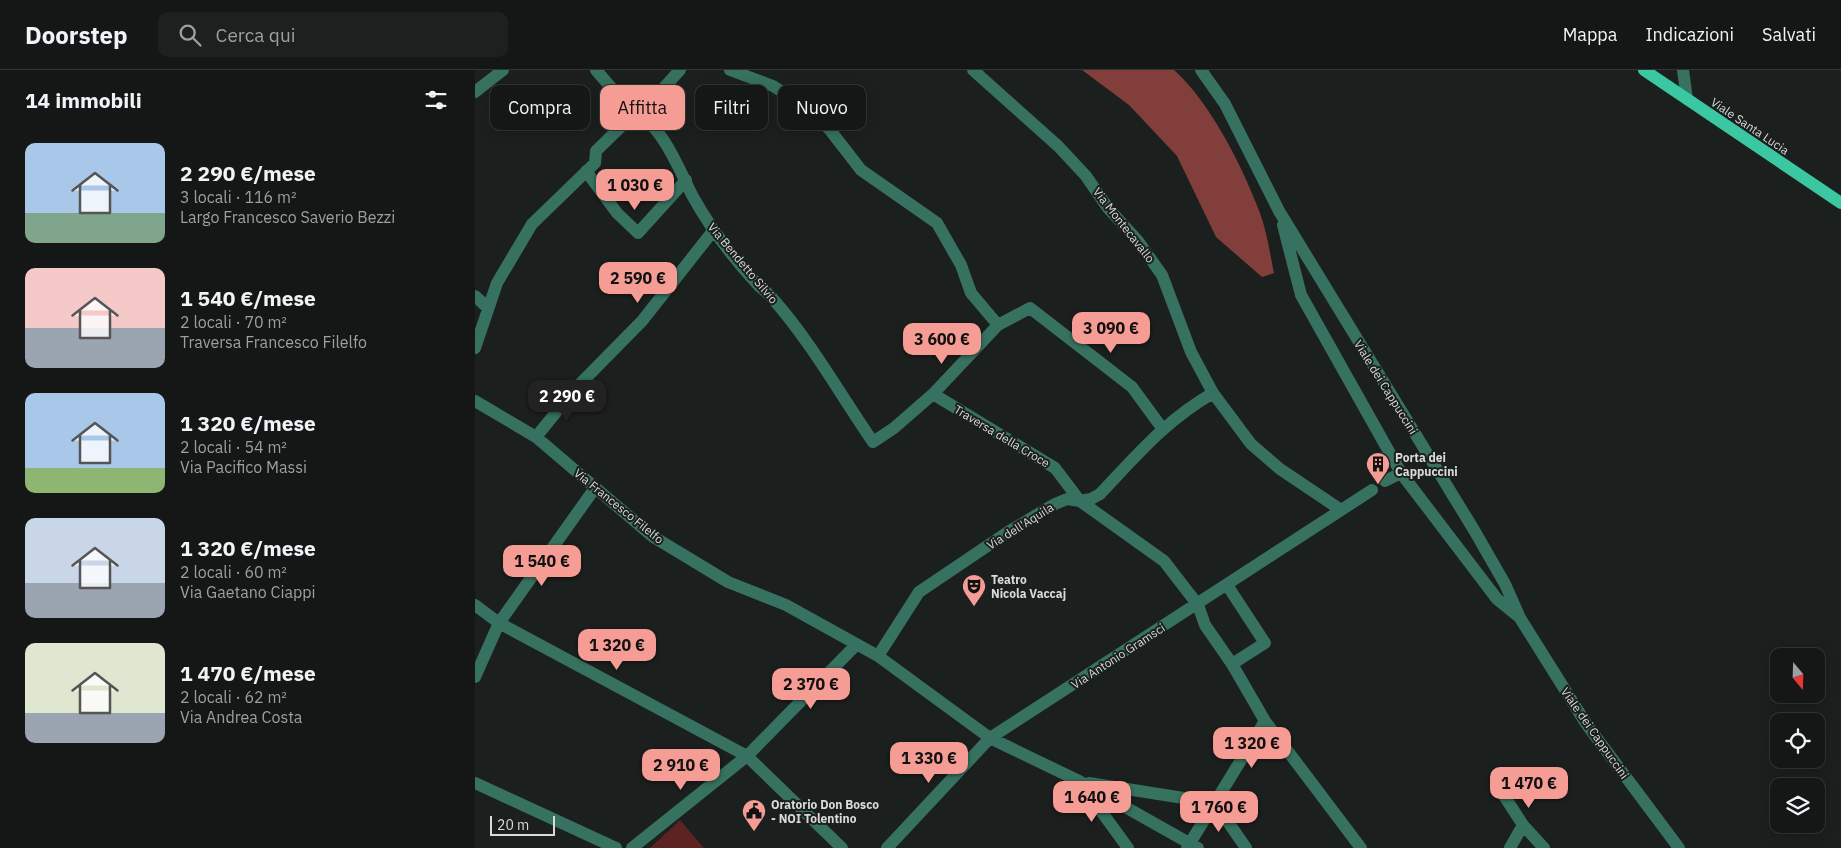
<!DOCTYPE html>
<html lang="it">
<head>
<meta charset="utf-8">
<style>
	body { margin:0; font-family:"IBM Plex Sans",sans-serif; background:#1d201f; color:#f1f3f6; height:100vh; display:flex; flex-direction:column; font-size:19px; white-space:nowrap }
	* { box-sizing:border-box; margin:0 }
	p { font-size:16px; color:#9d9fa1 }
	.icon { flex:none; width:28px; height:28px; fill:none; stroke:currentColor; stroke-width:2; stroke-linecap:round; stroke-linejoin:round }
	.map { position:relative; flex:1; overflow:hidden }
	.details { display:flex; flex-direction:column; background:#141716; width:475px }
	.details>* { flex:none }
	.hud { position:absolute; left:15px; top:15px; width:475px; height:45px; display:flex; gap:10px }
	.needle { width:32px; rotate:161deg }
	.buttons { position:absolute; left:1295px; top:578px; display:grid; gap:10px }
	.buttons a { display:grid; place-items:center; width:55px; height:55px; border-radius:10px; background:#141716; box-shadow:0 2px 12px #0003,0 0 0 1px #333635; font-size:25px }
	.scale { position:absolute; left:15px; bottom:12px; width:65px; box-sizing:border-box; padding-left:5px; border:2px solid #d8dbda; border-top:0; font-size:14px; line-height:18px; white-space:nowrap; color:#d8dbda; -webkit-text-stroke:4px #1b1f1d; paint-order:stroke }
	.price { position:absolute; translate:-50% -42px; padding:0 11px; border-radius:10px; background:#f59c95; color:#111; font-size:16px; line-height:32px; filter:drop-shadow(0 1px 2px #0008) }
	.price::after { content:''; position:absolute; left:50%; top:30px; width:15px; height:11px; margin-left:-8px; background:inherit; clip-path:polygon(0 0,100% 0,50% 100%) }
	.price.selected { background:#222; color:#fff }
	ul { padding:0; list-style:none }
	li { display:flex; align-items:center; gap:15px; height:125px; padding:0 25px }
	li span { display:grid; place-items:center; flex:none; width:140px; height:100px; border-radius:10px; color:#555 }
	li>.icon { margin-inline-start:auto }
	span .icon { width:60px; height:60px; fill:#fffc; stroke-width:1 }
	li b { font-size:21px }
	h2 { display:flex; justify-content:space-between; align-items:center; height:60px; padding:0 25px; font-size:21px }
	.chip { padding:0 18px; border-radius:10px; background:#141716; box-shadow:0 2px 12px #0003,0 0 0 1px #333635; font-size:18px; line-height:45px }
	.chip.selected { background:#f59c95; color:#111 }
	header { display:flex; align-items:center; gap:30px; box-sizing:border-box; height:70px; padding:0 25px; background:#141716; border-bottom:1px solid #333635 }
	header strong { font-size:24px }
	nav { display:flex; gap:28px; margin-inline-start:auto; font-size:18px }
	.search { width:350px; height:45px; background:#1d201f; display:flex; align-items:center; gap:12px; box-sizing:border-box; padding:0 18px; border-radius:10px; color:#9d9fa1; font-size:19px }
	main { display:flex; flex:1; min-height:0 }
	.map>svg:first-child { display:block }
</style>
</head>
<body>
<header>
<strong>Doorstep</strong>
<div class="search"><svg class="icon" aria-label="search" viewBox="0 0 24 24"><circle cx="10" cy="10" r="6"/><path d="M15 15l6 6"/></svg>Cerca qui</div>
<nav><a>Mappa</a><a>Indicazioni</a><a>Salvati</a></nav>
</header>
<main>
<section class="details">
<h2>14 immobili<svg class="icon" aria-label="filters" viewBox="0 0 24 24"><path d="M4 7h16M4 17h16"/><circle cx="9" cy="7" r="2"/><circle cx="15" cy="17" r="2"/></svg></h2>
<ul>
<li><span style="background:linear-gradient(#a9c7e8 70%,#7fa58c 0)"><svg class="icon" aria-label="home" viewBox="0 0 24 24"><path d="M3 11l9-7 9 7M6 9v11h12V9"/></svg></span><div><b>2 290 €/mese</b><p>3 locali · 116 m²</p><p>Largo Francesco Saverio Bezzi</p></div></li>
<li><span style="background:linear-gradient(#f6c9c9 60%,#9aa5b1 0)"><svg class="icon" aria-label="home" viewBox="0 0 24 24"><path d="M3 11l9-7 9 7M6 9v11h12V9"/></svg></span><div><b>1 540 €/mese</b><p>2 locali · 70 m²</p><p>Traversa Francesco Filelfo</p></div></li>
<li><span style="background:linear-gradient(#a9c7e8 75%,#8fb573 0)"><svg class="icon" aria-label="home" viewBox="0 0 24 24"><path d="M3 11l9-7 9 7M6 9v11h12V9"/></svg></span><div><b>1 320 €/mese</b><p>2 locali · 54 m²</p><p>Via Pacifico Massi</p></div></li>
<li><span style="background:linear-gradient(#c9d6e8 65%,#9aa5b1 0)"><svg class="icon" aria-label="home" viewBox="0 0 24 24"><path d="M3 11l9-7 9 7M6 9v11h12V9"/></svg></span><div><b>1 320 €/mese</b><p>2 locali · 60 m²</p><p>Via Gaetano Ciappi</p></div></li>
<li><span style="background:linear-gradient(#dfe7d0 70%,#9aa5b1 0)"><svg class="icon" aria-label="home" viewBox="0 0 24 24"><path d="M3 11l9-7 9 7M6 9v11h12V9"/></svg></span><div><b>1 470 €/mese</b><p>2 locali · 62 m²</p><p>Via Andrea Costa</p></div></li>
</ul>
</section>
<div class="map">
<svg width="1366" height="778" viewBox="0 0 1366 778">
	<rect width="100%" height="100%" fill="#1b1f1d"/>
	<path fill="#5d2322" d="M 205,750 L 229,778 L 175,778 Z"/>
	<path fill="#823e3b" d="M 607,0 L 699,0 C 736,33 768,98 785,143 C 792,162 795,184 799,203 L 787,207 L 741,167 L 702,86 L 654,35 Z"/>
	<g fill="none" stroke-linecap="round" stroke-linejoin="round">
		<path stroke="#36725f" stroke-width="12" d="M 121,0 L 159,44 C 186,51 205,102 217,125 C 235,158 258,188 284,216 C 289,220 294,224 298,229 C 336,272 365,324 398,372 L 419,358 L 458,324 L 523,255 L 555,238 L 657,317 L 687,358
			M 255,0 L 298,16 L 332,37 L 355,60 L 386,100 L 462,153 L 486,195 L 496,223 L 523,255
			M 498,0 L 583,76 L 611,106 L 633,138 L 663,171 L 687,205 L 716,282 L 738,323 L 776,374 L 805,399 L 866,440
			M 726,0 L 750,34 L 804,141 L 999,460 L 1030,514 L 1045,548 L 1112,655 L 1204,778
			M 1208,0 L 1212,29
			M 0,22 L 28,0
			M 164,45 L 205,0
			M 111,101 L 142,143 L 163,163 L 211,110
			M 808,155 L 826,225 L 926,403 L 1022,529 L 1043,546
			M 0,226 L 13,238
			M 0,278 L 22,213 L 57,154 L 120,93 L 121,81 L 159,44
			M 458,324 L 580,398 L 605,431 L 689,491 L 723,535 L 730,555 L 757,594 L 790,651 L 886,778
			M 0,331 L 61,367 L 177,466 L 253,512 L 311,535 L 403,586 L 515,668 L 604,711 L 723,778
			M 61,367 L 100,319 L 167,251 L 238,161
			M 910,411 L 926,403
			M 752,515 L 790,573 L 757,594
			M 0,535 L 24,553 L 272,686 L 367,778
			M 403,586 L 444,522 L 533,462 L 580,434 L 592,429 L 605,431 L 616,429 L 625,424 C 662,385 690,351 738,323
			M 0,607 L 24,553 L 120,418
			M 0,713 L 141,778
			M 614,713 L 740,733 L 771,778
			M 607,715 L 653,778
			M 1022,715 L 1048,755 L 1069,778
			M 157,778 L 272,686 L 381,575
			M 412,778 L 515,668 L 897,420
			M 712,778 L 790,651
			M 1035,778 L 1048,755"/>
		<path stroke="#3ac7a1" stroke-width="12" d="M 1169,0 L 1366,133"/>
	</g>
	<defs>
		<g id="building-pin" transform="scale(1.25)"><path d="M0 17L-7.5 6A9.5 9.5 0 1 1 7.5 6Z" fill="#f59c95" stroke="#1b1f1d"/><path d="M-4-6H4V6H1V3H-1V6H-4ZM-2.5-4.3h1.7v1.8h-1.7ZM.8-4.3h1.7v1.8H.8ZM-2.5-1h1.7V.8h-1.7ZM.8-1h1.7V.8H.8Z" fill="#111"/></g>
		<g id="theatre-pin" transform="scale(1.25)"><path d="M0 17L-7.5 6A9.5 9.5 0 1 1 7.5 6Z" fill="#f59c95" stroke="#1b1f1d"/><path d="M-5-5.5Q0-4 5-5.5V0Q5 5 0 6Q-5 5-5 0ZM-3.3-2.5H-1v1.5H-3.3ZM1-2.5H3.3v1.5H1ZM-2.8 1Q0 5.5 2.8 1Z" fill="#111"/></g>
		<g id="civic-pin" transform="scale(1.25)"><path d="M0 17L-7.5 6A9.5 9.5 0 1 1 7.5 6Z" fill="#f59c95" stroke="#1b1f1d"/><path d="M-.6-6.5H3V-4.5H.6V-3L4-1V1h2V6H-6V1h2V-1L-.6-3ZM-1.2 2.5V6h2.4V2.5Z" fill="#111"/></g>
	</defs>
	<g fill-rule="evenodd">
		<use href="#building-pin" x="903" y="394"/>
		<use href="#theatre-pin" x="499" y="516"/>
		<use href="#civic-pin" x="279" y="741"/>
	</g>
	<g text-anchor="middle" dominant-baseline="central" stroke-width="4" stroke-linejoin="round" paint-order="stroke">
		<g font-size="12" fill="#d8dbda" stroke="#1b1f1d">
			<text transform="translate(1275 56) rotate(34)">Viale Santa Lucia</text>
			<text transform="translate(649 155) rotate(52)">Via Montecavallo</text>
			<text transform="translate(268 193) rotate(50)">Via Bendetto Silvio</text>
			<text transform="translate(911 317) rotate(58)">Viale dei Cappuccini</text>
			<text transform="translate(527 366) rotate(31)">Traversa della Croce</text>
			<text transform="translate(144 436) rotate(39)">Via Francesco Filelfo</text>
			<text transform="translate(545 456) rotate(-32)">Via dell'Aquila</text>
			<text transform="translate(643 586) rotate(-33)">Via Antonio Gramsci</text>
			<text transform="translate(1120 663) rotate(55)">Viale dei Cappuccini</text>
		</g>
		<g font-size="12" font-weight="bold" fill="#d8dbda" stroke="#1b1f1d" text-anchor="start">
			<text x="920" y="387">Porta dei<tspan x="920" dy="14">Cappuccini</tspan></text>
			<text x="516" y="509">Teatro<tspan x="516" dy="14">Nicola Vaccaj</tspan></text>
			<text x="296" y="734">Oratorio Don Bosco<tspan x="296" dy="14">- NOI Tolentino</tspan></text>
		</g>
	</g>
</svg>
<div class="buttons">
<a><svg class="needle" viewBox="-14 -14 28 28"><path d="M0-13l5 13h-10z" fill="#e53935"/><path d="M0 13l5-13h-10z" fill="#9d9fa1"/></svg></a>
<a><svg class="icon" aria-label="locate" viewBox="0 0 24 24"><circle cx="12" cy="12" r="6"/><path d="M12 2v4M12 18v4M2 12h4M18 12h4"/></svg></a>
<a><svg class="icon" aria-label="layers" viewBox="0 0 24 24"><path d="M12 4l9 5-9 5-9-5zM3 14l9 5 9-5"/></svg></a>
</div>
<div class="scale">20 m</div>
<b class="price" style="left:160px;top:141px">1 030 €</b>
<b class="price" style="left:163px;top:234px">2 590 €</b>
<b class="price" style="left:636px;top:284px">3 090 €</b>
<b class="price" style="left:467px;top:295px">3 600 €</b>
<b class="price selected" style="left:92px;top:352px">2 290 €</b>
<b class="price" style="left:67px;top:517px">1 540 €</b>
<b class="price" style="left:142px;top:601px">1 320 €</b>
<b class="price" style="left:336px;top:640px">2 370 €</b>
<b class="price" style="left:777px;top:699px">1 320 €</b>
<b class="price" style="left:454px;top:714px">1 330 €</b>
<b class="price" style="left:206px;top:721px">2 910 €</b>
<b class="price" style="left:1054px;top:739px">1 470 €</b>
<b class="price" style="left:617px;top:753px">1 640 €</b>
<b class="price" style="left:744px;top:763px">1 760 €</b>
<div class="hud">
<a class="chip">Compra</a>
<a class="chip selected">Affitta</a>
<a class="chip">Filtri</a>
<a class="chip">Nuovo</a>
</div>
</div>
</main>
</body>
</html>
